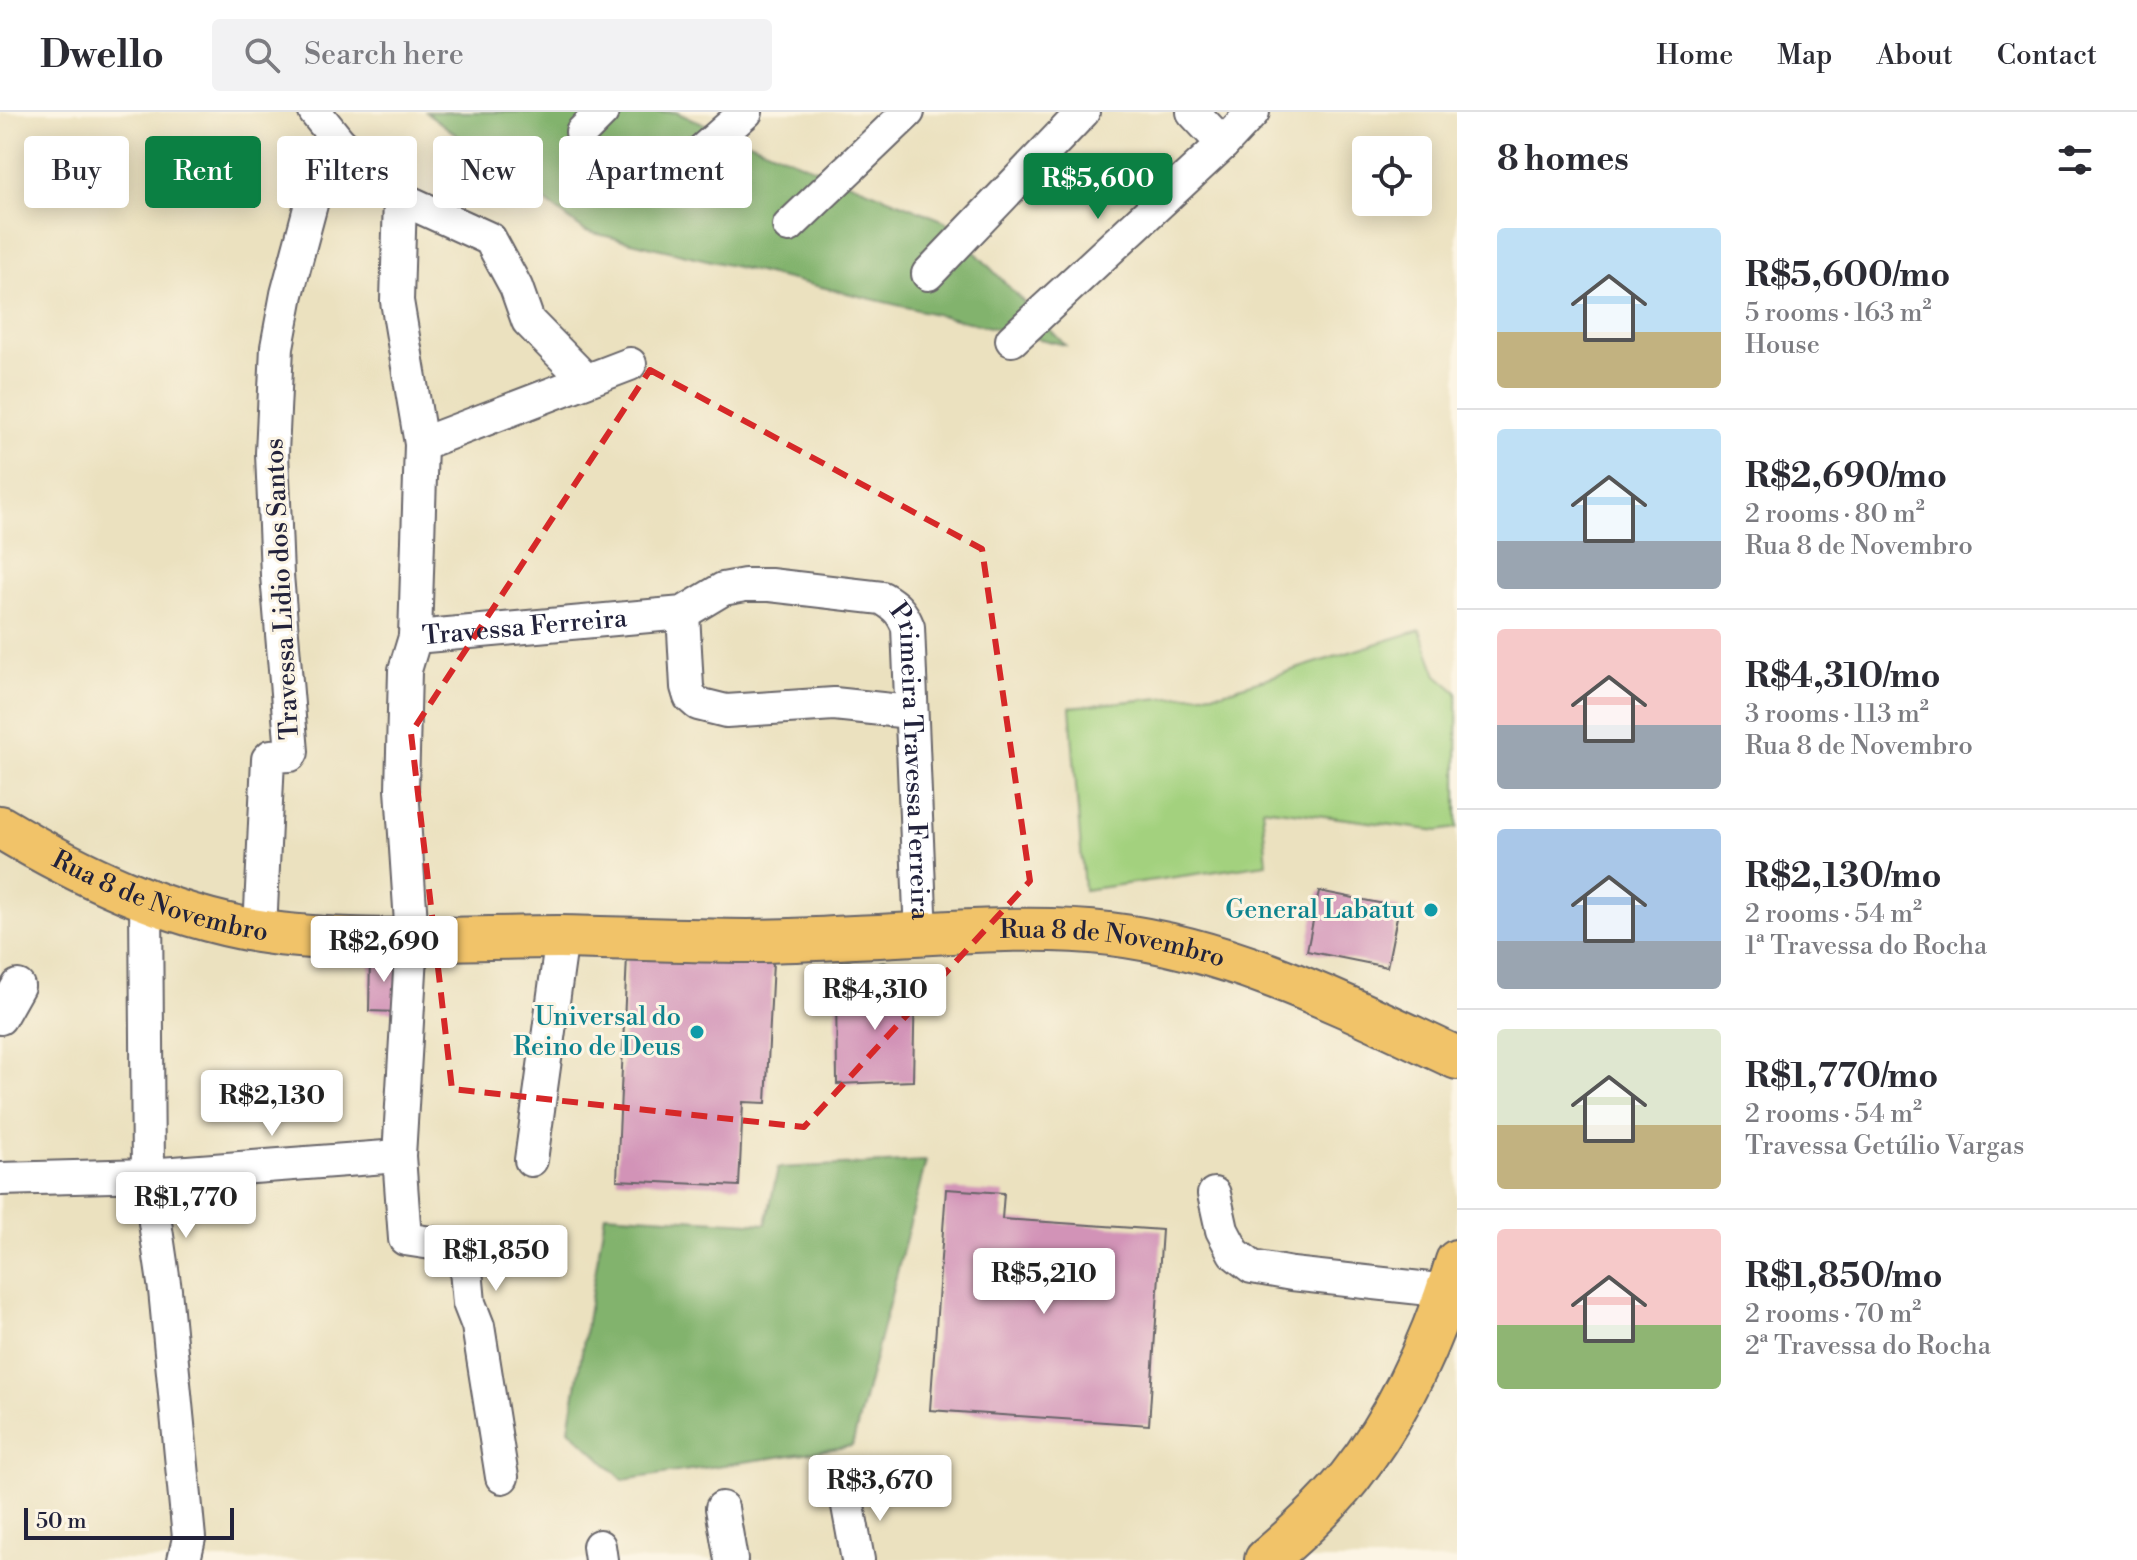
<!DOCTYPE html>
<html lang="en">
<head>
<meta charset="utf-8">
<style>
	body { margin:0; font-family:"Libre Bodoni",serif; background:#f2f2f3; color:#2b2b33; height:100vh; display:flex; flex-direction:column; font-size:30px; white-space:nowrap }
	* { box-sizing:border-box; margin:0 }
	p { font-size:26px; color:#7c7c81 }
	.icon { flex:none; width:44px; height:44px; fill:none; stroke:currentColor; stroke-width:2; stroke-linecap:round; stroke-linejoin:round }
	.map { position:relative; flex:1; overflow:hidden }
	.details { display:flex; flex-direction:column; background:#fff; width:680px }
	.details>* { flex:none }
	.guide { position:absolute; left:24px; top:24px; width:760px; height:72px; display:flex; gap:16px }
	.buttons { position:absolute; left:1352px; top:24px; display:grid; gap:16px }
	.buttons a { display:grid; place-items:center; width:80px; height:80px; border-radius:8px; background:#fff; box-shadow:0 4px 20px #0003; font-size:40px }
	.scale { position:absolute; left:24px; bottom:20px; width:210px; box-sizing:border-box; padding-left:8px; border:4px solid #22223b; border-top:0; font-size:22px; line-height:28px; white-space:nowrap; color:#22223b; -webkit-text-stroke:6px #fcf5e5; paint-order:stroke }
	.price { position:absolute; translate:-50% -68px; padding:0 18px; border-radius:8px; background:#fff; color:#222; font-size:26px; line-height:52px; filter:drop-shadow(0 2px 4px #0008) }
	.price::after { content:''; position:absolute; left:50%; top:48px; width:24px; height:18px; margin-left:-12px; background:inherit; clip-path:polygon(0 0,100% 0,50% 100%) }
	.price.active { background:#0b8043; color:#fff }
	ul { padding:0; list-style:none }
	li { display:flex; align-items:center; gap:24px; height:200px; padding:0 40px }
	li+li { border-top:2px solid #e1e1e2 }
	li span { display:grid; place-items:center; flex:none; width:224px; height:160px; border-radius:8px; color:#555 }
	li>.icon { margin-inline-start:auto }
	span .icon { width:96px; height:96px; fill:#fffc; stroke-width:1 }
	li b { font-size:34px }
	h2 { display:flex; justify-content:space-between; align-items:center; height:96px; padding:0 40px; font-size:34px }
	.chip { padding:0 28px; border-radius:8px; background:#fff; box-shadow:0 4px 20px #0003; font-size:28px; line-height:72px }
	.chip.active { background:#0b8043; color:#fff }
	header { display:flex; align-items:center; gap:48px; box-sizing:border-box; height:112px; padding:0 40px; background:#fff; border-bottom:2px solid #e1e1e2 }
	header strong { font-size:38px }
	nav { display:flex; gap:44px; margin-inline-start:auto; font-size:28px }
	.search { width:560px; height:72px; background:#f2f2f3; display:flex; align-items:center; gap:20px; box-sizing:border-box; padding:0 28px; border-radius:8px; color:#7c7c81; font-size:30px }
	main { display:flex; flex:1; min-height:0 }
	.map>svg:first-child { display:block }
</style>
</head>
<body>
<header>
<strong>Dwello</strong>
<div class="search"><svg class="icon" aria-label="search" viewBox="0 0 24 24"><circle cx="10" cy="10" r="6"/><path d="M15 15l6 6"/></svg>Search here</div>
<nav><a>Home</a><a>Map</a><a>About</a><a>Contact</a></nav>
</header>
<main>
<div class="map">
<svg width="1457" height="1448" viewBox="0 0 1457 1448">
	<rect width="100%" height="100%" fill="#fcf5e5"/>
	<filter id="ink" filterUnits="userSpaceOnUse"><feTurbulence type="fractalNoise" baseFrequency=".0125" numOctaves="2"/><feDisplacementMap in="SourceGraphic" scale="16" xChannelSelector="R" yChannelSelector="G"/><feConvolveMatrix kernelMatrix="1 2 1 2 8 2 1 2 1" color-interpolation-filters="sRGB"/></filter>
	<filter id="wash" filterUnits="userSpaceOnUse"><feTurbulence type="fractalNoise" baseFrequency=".006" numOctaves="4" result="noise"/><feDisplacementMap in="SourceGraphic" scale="32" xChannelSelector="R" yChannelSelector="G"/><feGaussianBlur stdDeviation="1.8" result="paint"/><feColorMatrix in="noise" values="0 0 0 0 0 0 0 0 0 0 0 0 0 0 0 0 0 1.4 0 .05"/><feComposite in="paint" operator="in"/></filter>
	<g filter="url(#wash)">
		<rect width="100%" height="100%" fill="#ebe1bf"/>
		<path fill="#a3d17e" stroke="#627a5c" stroke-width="2" d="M 1420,518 L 1437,563 L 1457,580 L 1457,716 L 1438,719 L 1262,696 L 1267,752 L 1084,778 L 1070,595 L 1223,580 Z"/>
		<path fill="#82b36d" stroke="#526a54" stroke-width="2" d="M 426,0 L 675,0 L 945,109 L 1065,233 L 585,119 Z
			M 926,1049 L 852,1334 L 623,1368 L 569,1317 L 605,1102 L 766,1112 L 778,1056 Z"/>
		<g id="blocks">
			<path fill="#d293b7" d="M 1319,779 L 1399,795 L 1387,855 L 1307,839 Z
				M 370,844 L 400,844 L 398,900 L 369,899 Z
				M 627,844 L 773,850 L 766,991 L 743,990 L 739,1074 L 617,1068 Z
				M 915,869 L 913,969 L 837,972 L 836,870 Z
				M 946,1077 L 1004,1081 L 1002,1107 L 1162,1118 L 1149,1313 L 930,1298 Z"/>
		</g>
	</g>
	<g filter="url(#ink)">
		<use href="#blocks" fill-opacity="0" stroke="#686569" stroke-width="2"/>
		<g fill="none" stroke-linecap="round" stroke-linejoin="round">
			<g stroke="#686569" stroke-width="36">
				<g id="minor">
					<path d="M 315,0 L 339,30 L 400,86 L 490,127 L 516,175 L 528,209 L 586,268"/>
					<path d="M 1193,0 L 1223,32"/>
					<path d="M 582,20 L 602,0"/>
					<path d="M 687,52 L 746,0"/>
					<path d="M 400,86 L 397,189 L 421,332 L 415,525 L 405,558 L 403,640 L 402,677 L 412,826 L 399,1044 L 405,1127 L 464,1136 L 469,1191 L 478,1214 L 502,1365"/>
					<path d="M 789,114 L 908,0"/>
					<path d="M 928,162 L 1083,0"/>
					<path d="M 1012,228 L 1223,32 L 1253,0"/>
					<path d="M 421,332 L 630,252"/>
					<path d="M 683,501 L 687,575 L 690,585 L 698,592 L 726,599 L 834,592 L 910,600"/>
					<path id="s1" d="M 415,525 L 683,501 L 723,477 L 745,473 L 770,473 L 882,486 C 896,494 902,500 908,515 L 921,823"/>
					<path d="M 146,789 L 148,1063 L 165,1178 L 189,1426 L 184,1448"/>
					<path d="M 260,819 L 268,647 L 271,644 L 290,643 L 292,640 L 277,463 L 272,341 L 277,235 L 287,182 L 314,81 L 339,30"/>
					<path d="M 0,906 L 18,874"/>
					<path d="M 531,1048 L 562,825"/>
					<path d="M 0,1067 L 148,1063 L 399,1044"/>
					<path d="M 1214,1082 L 1222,1118 L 1234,1141 L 1252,1155 L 1292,1162 L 1448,1179"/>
					<path d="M 846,1383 L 858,1448"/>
					<path d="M 722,1396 L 731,1448"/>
					<path d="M 599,1434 L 601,1448"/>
				</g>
			</g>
			<g stroke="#686569" stroke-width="46">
				<g id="major">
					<path id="s2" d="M 0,715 C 80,763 165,803 258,819 C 352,834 463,825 559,825 C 622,826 685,829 748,829 C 783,829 819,827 854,825 C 935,822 1030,812 1110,822 C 1234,837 1345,894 1457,946"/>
					<path d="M 1266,1448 C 1296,1422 1324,1397 1349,1366 C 1400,1302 1433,1227 1457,1149"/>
				</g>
			</g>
			<use href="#minor" stroke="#fff" stroke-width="32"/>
			<use href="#major" stroke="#f1c369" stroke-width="42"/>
		</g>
		<g fill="#929581">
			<circle cx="847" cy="858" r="10"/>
			<circle cx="883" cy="859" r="10"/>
		</g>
	</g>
	<path fill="none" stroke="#d62828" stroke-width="6" stroke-dasharray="16 10" stroke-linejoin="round" d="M 650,258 L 982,437 L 1030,769 L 804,1015 L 452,977 L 411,621 Z"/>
	<g fill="#0f9aa8" stroke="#fcf5e5" stroke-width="3">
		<circle cx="1431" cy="798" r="8"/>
		<circle cx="697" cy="920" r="8"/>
	</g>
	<g text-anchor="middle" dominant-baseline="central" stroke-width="6" stroke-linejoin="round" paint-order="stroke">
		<g font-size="26" fill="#22223b" stroke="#fcf5e5">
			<text transform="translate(282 477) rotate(-93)">Travessa Lidio dos Santos</text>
			<text stroke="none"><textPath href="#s1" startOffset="110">Travessa Ferreira</textPath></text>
			<text stroke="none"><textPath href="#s1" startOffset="650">Primeira Travessa Ferreira</textPath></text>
			<text stroke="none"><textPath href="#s2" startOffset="176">Rua 8 de Novembro</textPath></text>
			<text stroke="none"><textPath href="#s2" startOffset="1136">Rua 8 de Novembro</textPath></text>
		</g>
		<g font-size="26" fill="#0d838f" stroke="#fcf5e5" text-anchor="end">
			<text x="1415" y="798">General Labatut</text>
			<text x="681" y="905">Universal do<tspan x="681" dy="30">Reino de Deus</tspan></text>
		</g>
	</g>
</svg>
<div class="buttons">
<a><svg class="icon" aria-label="locate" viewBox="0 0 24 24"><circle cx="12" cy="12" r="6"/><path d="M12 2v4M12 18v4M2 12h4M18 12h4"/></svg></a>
</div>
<div class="scale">50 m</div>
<b class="price active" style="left:1098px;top:109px">R$5,600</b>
<b class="price" style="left:384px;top:872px">R$2,690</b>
<b class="price" style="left:875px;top:920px">R$4,310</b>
<b class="price" style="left:272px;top:1026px">R$2,130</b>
<b class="price" style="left:186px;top:1128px">R$1,770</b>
<b class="price" style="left:496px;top:1181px">R$1,850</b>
<b class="price" style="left:1044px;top:1204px">R$5,210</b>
<b class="price" style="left:880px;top:1411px">R$3,670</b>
<div class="guide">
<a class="chip">Buy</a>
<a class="chip active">Rent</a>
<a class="chip">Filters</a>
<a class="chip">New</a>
<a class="chip">Apartment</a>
</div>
</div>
<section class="details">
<h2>8 homes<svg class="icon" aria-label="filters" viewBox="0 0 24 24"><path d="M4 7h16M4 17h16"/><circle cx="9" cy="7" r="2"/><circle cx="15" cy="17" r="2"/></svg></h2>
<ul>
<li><span style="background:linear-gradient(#bfe0f5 65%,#c2b280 0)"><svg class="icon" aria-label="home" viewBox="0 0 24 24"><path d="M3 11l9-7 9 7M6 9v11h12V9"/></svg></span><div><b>R$5,600/mo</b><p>5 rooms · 163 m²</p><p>House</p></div></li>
<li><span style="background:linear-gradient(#bfe0f5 70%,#9aa5b1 0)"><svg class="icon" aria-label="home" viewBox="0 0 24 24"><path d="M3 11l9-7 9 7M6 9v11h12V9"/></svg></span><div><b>R$2,690/mo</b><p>2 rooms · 80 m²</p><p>Rua 8 de Novembro</p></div></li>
<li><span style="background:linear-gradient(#f6c9c9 60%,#9aa5b1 0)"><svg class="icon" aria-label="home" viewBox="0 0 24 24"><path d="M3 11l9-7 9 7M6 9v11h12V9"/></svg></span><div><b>R$4,310/mo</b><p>3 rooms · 113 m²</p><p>Rua 8 de Novembro</p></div></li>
<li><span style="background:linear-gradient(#a9c7e8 70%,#9aa5b1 0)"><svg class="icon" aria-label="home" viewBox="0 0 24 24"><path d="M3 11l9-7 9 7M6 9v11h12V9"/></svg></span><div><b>R$2,130/mo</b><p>2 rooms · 54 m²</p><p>1ª Travessa do Rocha</p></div></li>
<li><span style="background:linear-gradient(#dfe7d0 60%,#c2b280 0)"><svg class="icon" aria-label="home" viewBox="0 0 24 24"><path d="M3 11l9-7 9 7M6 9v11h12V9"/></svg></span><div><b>R$1,770/mo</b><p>2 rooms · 54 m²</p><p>Travessa Getúlio Vargas</p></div></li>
<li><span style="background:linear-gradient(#f6c9c9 60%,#8fb573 0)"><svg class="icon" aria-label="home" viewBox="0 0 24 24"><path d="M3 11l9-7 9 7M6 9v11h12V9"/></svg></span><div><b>R$1,850/mo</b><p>2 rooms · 70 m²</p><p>2ª Travessa do Rocha</p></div></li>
</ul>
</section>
</main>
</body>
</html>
